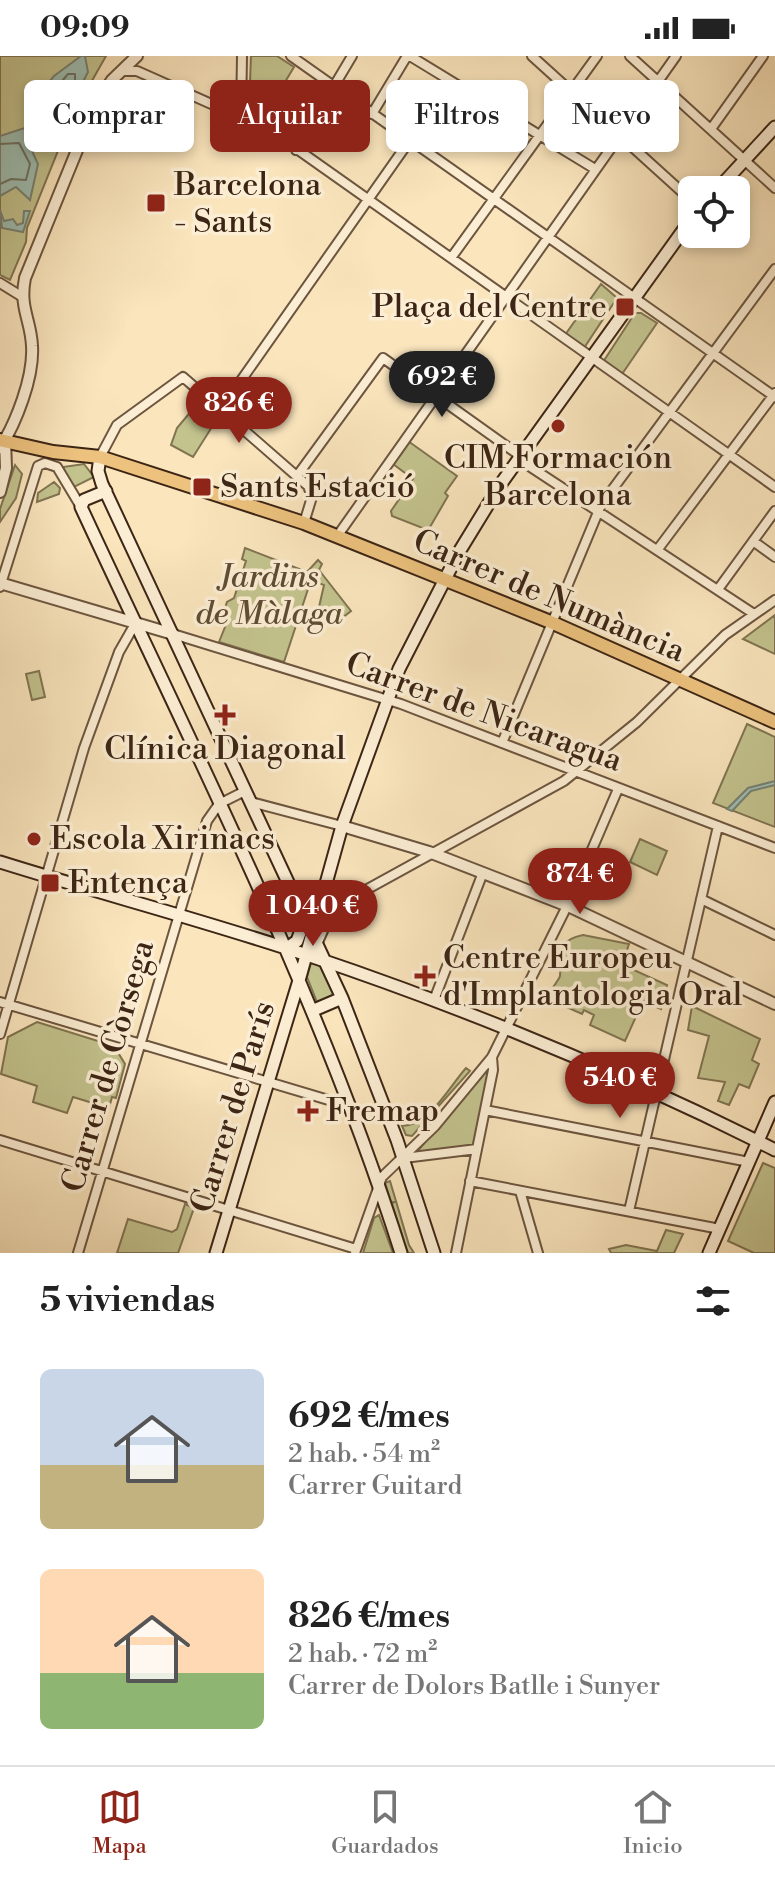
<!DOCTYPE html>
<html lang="es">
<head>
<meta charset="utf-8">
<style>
	body { margin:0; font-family:"Libre Bodoni",serif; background:#f6f6f6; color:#222; height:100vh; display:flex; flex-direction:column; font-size:30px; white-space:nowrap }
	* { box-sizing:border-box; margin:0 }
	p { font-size:26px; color:#767676 }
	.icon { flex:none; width:44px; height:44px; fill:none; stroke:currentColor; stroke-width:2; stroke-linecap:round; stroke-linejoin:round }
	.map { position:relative; height:1197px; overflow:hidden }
	.details { display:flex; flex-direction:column; background:#fff; flex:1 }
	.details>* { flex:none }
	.top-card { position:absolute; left:24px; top:24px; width:728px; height:72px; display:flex; gap:16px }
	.controls { position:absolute; left:678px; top:120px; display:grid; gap:16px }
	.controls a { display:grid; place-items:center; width:72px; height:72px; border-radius:12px; background:#fff; box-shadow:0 4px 12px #0003; font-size:40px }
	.price { position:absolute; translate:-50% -68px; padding:0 18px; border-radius:28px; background:#8f2418; color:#fff; font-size:26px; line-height:52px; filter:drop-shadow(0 2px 4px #0008) }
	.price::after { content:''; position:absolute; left:50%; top:48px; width:24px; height:18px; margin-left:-12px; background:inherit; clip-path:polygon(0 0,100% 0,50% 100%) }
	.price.current { background:#222; color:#fff }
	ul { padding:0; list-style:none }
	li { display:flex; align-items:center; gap:24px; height:200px; padding:0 40px }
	li span { display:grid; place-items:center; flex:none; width:224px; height:160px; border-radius:12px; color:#555 }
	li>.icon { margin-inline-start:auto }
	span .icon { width:96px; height:96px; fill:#fffc; stroke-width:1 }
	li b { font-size:34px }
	h2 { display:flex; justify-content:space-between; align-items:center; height:96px; padding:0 40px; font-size:34px }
	.chip { padding:0 28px; border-radius:12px; background:#fff; box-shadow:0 4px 12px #0003; font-size:28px; line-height:72px }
	.chip.current { background:#8f2418; color:#fff }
	.status { display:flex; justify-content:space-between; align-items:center; height:56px; padding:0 40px; background:#fff; direction:ltr }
	.status svg { height:22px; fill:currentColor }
	.dock { display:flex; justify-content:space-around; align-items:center; height:112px; border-top:2px solid #e0e0e0; background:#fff; font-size:22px; color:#767676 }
	.dock a { display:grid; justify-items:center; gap:4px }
	.dock .current { color:#8f2418 }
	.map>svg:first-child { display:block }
</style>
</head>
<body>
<div class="status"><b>09:09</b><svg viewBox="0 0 49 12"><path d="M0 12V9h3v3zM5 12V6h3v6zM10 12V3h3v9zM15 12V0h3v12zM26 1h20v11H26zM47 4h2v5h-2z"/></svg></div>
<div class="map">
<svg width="775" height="1197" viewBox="0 0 775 1197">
	<rect width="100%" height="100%" fill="#fae5bd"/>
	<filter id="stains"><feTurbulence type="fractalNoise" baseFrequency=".0025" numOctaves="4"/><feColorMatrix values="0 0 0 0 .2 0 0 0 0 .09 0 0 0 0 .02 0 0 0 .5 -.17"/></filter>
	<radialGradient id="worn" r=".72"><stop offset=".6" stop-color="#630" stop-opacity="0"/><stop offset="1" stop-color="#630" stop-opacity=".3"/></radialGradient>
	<path fill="#c3c38e" stroke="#807452" stroke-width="2" d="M 0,0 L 106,0 L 72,60 L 27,172 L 26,186 L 10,224 L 0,219 Z
		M 251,0 L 277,0 L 294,11 L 282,31 L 305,42 L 302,48 L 314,56 L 297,86 L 249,52 Z
		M 601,228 L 617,242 L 584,292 L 565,279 Z
		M 635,257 L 641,257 L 657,267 L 620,321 L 603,306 Z
		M 198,347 L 217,363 L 193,401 L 171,389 L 177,372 Z
		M 408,385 L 457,420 L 445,437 L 448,440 L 430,471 L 425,473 L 392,460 L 391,455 L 413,423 L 393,408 Z
		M 84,408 L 94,421 L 72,432 L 63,411 Z
		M 15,409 L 22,418 L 16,442 L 0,466 L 0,453 Z
		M 54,426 L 60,432 L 59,438 L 37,446 L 38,437 Z
		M 245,492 L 307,516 L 318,504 L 322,508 L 319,514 L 351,555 L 333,569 L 319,551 L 324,529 L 311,524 L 284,606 L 219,586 L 229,561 L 224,555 L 227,546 L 234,542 L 246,505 L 242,503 Z
		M 775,559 L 775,598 L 743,583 Z
		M 39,615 L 45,641 L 32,644 L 26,618 Z
		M 747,668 L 775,681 L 775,771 L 713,747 Z
		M 640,783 L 667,795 L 657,819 L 630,806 Z
		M 583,879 L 629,888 L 621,912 L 623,909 L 667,929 L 661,953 L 643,945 L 625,985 L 590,969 L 594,959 L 584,954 L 582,958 L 546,942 C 549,936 559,924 560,920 C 562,899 554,885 583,879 Z
		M 311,907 L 322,909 L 335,940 L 317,946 L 307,921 Z
		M 692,950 L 760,983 L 752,1004 L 759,1008 L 749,1032 L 739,1028 L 729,1049 L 718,1045 L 725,1026 L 698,1022 L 709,980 L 688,974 Z
		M 37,966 L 114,990 L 125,1008 L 116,1042 L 112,1041 L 109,1052 L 73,1041 L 67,1057 L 33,1046 L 37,1030 L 1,1018 L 8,981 Z
		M 466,1012 L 470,1015 L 412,1080 L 406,1079 L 402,1070 C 429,1070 449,1031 466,1012 Z
		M 485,1015 L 489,1018 L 474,1091 L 416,1097 Z
		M 763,1107 L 775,1112 L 775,1197 L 754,1197 L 728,1185 Z
		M 390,1125 L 409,1189 L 414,1197 L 408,1197 L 392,1148 L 394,1146 L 391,1146 L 385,1127 Z
		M 185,1148 L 194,1152 L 178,1197 L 117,1197 L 128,1163 L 172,1176 L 177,1173 Z
		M 379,1159 L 393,1197 L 363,1197 L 374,1162 Z
		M 666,1174 L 683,1178 L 674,1197 L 611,1197 L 609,1193 L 626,1189 L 657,1195 Z"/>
	<path fill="#9ebfb3" stroke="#778174" stroke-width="2" d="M 81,0 L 85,0 L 88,16 L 55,81 L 28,86 L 38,108 L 30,144 L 16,131 L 0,140 L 0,80 L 25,72 L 32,61 L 35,44 L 54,20 Z
		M 0,154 L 4,165 L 13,163 L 17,169 L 23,167 L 24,155 L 30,155 L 23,176 L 2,172 Z
		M 775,725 L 775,729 L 751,735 L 732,755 L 727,753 L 748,732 Z"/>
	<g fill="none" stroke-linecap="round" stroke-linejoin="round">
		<path stroke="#6d7264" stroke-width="2" d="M 68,18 L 75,18 L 75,25 L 49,73 L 39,74 L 42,49 Z
			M 0,88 L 19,87 L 30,108 L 26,124 L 11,123 L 0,128"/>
		<g stroke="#6c553f" stroke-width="12">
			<path id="minor" d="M 291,0 L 775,341
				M 410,0 L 595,113
				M 532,0 L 692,145
				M 630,0 L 775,132
				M 122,15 L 137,15 L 270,74 L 775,431
				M 372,58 L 407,0
				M 241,59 L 242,0
				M 711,73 L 763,0
				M 296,94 L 352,0
				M 451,202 L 597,0
				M 0,227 L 21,240
				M 221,353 L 410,84
				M 100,401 L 117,369 L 183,321 L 308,430 L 312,441 L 304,467
				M 297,420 L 383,302 L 519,399 L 526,408 L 754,558
				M 338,479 L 676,0
				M 753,485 L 775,501
				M 658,493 L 775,337
				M 0,531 L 38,410 L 45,407 L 57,411 L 81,451
				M 719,532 L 775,455
				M 173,578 L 401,648 L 775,792
				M 502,687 L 601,449 L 775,213
				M 251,746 L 342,770
				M 701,843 L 775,879
				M 315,893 L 333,852 L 564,725 L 637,666 L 725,579 L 775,544
				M 434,944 L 482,819
				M 0,946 L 352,1051
				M 0,978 L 84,692 L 119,596 L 135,568
				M 485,1054 L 749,1106
				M 0,1084 L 356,1193
				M 404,1102 L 477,1093
				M 470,1125 L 720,1173
				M 520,1135 L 538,1197
				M 629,1155 L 718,770
				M 78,1197 L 207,765 L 219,748 L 245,735
				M 355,1197 L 382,1121 L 435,1070 L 492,1001 L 572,840 L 618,733
				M 456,1197 L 493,1014 L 492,1001"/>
		</g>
		<g stroke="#6c553f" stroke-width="14">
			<path id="tertiary" d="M 0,392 C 16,367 34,321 32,290 C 31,264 19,252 25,222 L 95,50 L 112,24 L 137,0
				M 0,436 L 6,412 L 5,384
				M 0,527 L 173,578
				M 342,770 L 429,796 L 568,850 L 775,948"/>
		</g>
		<g stroke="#3c2515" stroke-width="15">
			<path id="secondary" d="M 717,134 L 775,71
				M 100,401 L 98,415 L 102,428 L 342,942 L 397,1084 L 434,1197
				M 106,435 L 84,444 L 81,451 C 195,697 319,938 401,1197
				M 0,806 C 102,838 206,865 307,899 C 468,953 624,1018 775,1094
				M 287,892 L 297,885 L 305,863
				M 314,954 L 342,942
				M 216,1197 L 300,921 L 342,770 L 399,613 L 459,496 L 500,429 L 692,162
				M 709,1197 L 775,1046"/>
		</g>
		<g stroke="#3c2515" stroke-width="16">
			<path id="primary" d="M 0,384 L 53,396 L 100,401 L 304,467 L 553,567 L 775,666"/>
		</g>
		<use href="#minor" stroke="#fceed4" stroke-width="8"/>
		<use href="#tertiary" stroke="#fceed4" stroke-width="10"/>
		<use href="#secondary" stroke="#fceed4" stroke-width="11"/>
		<use href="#primary" stroke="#edc27e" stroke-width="12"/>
	</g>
	<g fill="#8f2418" stroke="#fceed4" stroke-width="3">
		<rect x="146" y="137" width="20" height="20" rx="4"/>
		<rect x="615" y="241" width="20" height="20" rx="4"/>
		<circle cx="558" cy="370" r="8"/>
		<rect x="192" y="421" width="20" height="20" rx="4"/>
		<path d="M221 647h8v8h8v8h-8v8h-8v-8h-8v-8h8z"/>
		<circle cx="34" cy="783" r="8"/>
		<rect x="40" y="817" width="20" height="20" rx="4"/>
		<path d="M421 908h8v8h8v8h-8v8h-8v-8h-8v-8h8z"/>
		<path d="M304 1043h8v8h8v8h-8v8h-8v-8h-8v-8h8z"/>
	</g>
	<g text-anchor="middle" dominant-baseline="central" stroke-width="7" stroke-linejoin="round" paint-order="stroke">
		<g font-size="32" fill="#3c2515" stroke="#fceed4" text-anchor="start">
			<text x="174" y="129">Barcelona<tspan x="174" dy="37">- Sants</tspan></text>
			<text x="607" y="251" text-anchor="end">Plaça del Centre</text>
			<text x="558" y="402" text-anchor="middle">CIM Formación<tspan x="558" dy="37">Barcelona</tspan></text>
			<text x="220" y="431">Sants Estació</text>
			<text x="225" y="693" text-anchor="middle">Clínica Diagonal</text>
			<text x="50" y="783">Escola Xirinacs</text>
			<text x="68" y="827">Entença</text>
			<text x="443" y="902">Centre Europeu<tspan x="443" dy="37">d'Implantologia Oral</tspan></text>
			<text x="326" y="1055">Fremap</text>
		</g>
		<g font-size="32" font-style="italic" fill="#5e4c33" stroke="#fceed4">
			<text x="269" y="521">Jardins<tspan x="269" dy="37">de Màlaga</tspan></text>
		</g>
		<g font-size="32" fill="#3c2515" stroke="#fceed4">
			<text transform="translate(549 540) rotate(23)">Carrer de Numància</text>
			<text transform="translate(484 656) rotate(20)">Carrer de Nicaragua</text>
			<text transform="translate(108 1010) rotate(-74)">Carrer de Còrsega</text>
			<text transform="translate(233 1051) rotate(-73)">Carrer de París</text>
		</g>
	</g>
	<rect width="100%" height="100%" filter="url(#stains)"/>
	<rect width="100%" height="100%" fill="url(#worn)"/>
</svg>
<div class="controls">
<a><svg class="icon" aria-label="locate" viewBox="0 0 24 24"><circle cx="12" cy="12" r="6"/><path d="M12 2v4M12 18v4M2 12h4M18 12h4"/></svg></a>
</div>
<b class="price current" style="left:442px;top:363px">692 €</b>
<b class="price" style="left:239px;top:389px">826 €</b>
<b class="price" style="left:580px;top:860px">874 €</b>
<b class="price" style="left:313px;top:892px">1 040 €</b>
<b class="price" style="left:620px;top:1064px">540 €</b>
<div class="top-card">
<a class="chip">Comprar</a>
<a class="chip current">Alquilar</a>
<a class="chip">Filtros</a>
<a class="chip">Nuevo</a>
</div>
</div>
<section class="details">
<h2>5 viviendas<svg class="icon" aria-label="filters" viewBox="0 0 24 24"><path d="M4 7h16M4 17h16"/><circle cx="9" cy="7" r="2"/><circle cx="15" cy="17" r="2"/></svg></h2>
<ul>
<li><span style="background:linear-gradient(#c9d6e8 60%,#c2b280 0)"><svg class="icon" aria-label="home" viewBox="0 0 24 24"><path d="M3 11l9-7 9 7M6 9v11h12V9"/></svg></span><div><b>692 €/mes</b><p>2 hab. · 54 m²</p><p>Carrer Guitard</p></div></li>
<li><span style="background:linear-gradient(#ffd9b3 65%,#8fb573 0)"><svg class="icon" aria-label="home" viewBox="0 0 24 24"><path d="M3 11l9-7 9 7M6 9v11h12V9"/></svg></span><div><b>826 €/mes</b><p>2 hab. · 72 m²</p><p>Carrer de Dolors Batlle i Sunyer</p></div></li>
</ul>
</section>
<nav class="dock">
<a class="current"><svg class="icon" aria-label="map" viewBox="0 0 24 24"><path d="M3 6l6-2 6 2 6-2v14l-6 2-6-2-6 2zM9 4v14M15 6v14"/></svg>Mapa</a>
<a><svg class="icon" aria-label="saved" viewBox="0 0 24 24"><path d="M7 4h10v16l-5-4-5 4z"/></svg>Guardados</a>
<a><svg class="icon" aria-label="home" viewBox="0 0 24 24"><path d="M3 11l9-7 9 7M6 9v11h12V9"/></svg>Inicio</a>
</nav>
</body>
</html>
